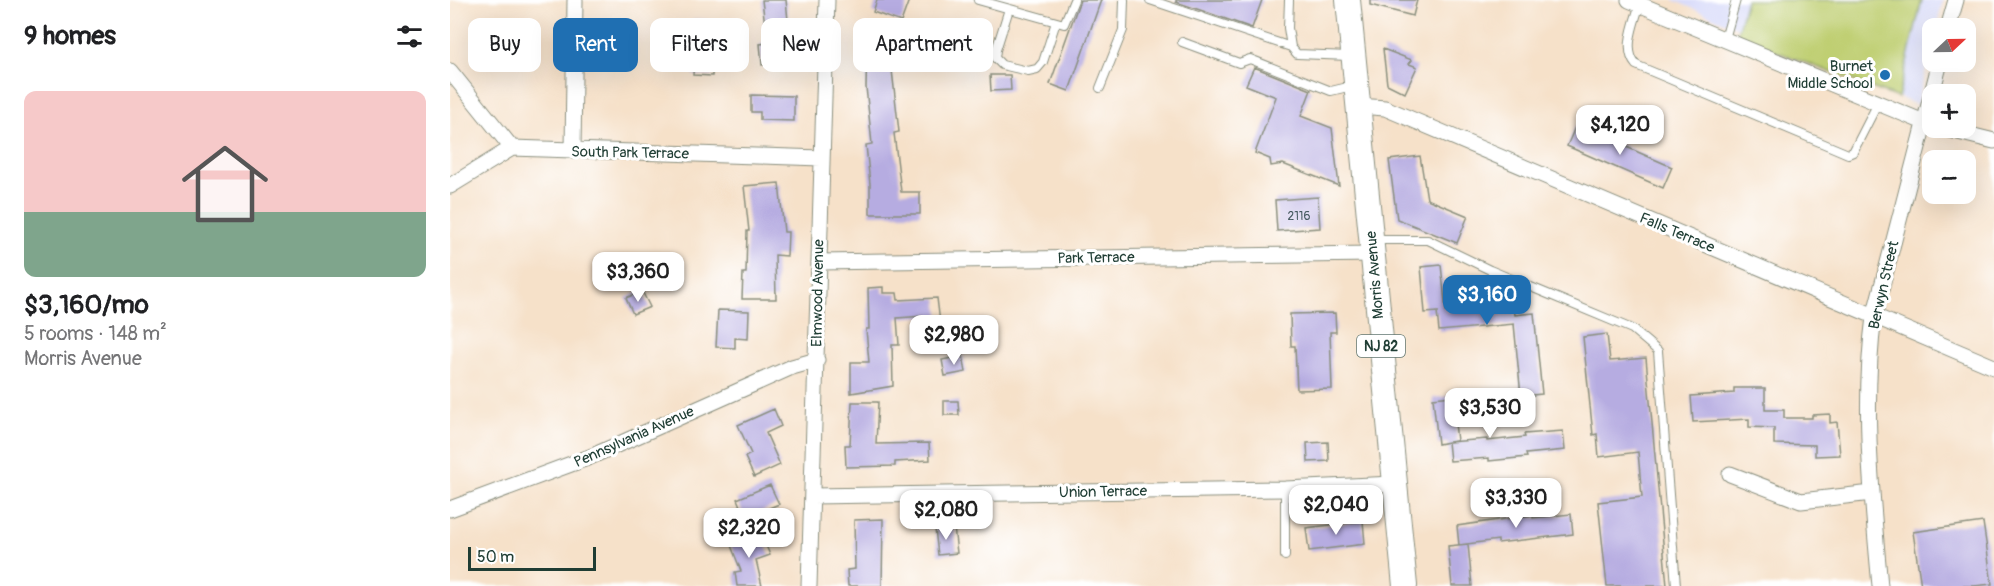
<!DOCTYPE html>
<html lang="en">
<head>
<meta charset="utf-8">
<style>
	body { margin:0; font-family:Pangolin,sans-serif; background:#f2f2f2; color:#202124; height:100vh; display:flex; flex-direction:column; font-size:22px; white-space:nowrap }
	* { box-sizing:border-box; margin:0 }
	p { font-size:20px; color:#757577 }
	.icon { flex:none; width:33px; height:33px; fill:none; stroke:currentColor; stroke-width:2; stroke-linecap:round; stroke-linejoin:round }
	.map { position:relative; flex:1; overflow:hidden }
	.panel { display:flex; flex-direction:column; background:#fff; width:450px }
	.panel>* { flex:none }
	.hud { position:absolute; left:18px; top:18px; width:570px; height:54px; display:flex; gap:12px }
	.needle { width:39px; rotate:68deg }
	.controls { position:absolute; left:1472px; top:18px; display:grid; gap:12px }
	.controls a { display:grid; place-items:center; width:54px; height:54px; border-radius:12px; background:#fff; box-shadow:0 6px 24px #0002; font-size:30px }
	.scale { position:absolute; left:18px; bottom:15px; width:128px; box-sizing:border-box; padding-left:6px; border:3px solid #1f3d34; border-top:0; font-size:16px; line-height:21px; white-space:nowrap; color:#1f3d34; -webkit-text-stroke:4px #fff; paint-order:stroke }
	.price { position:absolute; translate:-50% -51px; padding:0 14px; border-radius:12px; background:#fff; color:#222; font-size:20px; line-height:39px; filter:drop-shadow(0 2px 3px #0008) }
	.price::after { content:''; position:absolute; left:50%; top:36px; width:18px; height:14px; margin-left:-9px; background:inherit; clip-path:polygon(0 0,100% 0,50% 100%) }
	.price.active { background:#1f6fb2; color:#fff }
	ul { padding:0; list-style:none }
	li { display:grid; align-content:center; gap:12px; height:318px; padding:0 24px }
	li span { display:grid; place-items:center; height:186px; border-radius:12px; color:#555 }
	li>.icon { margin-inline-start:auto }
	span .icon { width:108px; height:108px; fill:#fffc; stroke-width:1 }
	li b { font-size:26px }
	h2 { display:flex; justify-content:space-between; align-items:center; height:72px; padding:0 24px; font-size:26px }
	.tag { padding:0 21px; border-radius:12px; background:#fff; box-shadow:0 6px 24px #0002; font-size:21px; line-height:54px }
	.tag.active { background:#1f6fb2; color:#fff }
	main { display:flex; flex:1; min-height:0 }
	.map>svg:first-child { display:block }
</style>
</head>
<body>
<main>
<section class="panel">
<h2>9 homes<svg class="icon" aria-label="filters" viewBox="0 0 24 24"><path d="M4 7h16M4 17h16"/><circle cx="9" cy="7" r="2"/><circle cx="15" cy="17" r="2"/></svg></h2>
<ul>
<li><span style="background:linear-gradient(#f6c9c9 65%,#7fa58c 0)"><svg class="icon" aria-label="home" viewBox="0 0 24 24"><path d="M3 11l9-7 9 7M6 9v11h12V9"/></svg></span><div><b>$3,160/mo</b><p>5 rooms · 148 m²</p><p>Morris Avenue</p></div></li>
</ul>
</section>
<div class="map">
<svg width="1544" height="586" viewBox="0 0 1544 586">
	<rect width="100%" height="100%" fill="#fff"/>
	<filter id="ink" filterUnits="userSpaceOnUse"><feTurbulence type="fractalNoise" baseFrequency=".0167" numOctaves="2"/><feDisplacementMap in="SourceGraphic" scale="12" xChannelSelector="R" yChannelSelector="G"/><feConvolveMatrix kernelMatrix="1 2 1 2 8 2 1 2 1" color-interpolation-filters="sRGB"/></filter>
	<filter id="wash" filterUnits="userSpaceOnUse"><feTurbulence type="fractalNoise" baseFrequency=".008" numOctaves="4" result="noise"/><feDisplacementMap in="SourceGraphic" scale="24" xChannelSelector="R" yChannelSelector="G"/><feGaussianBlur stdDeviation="1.35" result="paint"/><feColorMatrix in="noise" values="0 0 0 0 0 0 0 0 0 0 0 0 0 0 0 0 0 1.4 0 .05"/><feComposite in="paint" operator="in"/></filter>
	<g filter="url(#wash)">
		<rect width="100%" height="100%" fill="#f6e1c9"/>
		<path fill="#d5d8f9" d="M 1223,0 L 1493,0 L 1486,28 L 1482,28 L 1482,44 L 1467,105 Z"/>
		<path fill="#bfcf72" stroke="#6f8653" stroke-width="1.5" d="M 1296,0 L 1472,0 L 1448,98 L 1286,36 Z"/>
		<g id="blocks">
			<path fill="#b6ace1" d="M 312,0 L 336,0 L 342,62 L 312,65 L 310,44 L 317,43 Z
				M 427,0 L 459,0 L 451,22 L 423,12 Z
				M 630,0 L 651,0 L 619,91 L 600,84 Z
				M 726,0 L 812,0 L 802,28 L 750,10 L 726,2 Z
				M 920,0 L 967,0 L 963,16 L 920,5 Z
				M 243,19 L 259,20 L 258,54 L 263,54 L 262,76 L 243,75 L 244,56 L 225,55 L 226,37 L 242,38 Z
				M 417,47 L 448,47 L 448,70 L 442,70 L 449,132 L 444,133 L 451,192 L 470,192 L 470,214 L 420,214 L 420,184 L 416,145 L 422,144 L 416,87 Z
				M 933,49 L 962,60 L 959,64 L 967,67 L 955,93 L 937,84 Z
				M 804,67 L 861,90 L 851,116 L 882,128 L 889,186 L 833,164 L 821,166 L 820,159 L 805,153 L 826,97 L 796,85 Z
				M 540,75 L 560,75 L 561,90 L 541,91 Z
				M 301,95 L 344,96 L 344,121 L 310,120 L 310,112 L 301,112 Z
				M 1126,125 L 1222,167 L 1213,188 L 1117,146 Z
				M 970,156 L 977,199 L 1018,216 L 1007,243 L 947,219 L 939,160 Z
				M 329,183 L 334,232 L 338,232 L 337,256 L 325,255 L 326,299 L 292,299 L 293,273 L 296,273 L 297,231 L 299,231 L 294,186 Z
				M 868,197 L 870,228 L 827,231 L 825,200 Z
				M 991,265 L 996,311 L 1063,305 L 1065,315 L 1084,313 L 1092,394 L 1071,396 L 1064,324 L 989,331 L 987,312 L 989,312 L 975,313 L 971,267 Z
				M 433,287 L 433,293 L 447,293 L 448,300 L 487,298 L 492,339 L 475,340 L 474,316 L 447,318 L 449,345 L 442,345 L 443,386 L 401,393 L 401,362 L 419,362 L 416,329 L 419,329 L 418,288 Z
				M 192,291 L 200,307 L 183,314 L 176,298 Z
				M 268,310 L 299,311 L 298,339 L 285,338 L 285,348 L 266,347 Z
				M 885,313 L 886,332 L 880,332 L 882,389 L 847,390 L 845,346 L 841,346 L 840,314 Z
				M 1157,334 L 1160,361 L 1196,358 L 1217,586 L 1157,586 L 1148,502 L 1192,497 L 1188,452 L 1149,457 L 1147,434 L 1143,435 L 1133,337 Z
				M 513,356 L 516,372 L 495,376 L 492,360 Z
				M 1284,388 L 1315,388 L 1315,410 L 1334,410 L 1334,418 L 1362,418 L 1362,415 L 1380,414 L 1380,423 L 1387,422 L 1390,455 L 1365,456 L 1365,445 L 1324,444 L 1324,428 L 1299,427 L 1299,419 L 1243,422 L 1241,396 L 1284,393 Z
				M 1002,396 L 1007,441 L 999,442 L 1037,439 L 1037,441 L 1075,437 L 1074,434 L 1113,431 L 1115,450 L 1076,454 L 1077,457 L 1039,461 L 1039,458 L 1000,461 L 998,442 L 988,444 L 983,398 Z
				M 494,401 L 508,401 L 509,415 L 494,415 Z
				M 402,402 L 428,402 L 426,444 L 479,443 L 480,460 L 445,462 L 445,466 L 396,467 L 395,445 L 400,445 Z
				M 324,409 L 331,426 L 316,433 L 330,465 L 304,477 L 295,457 L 301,454 L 288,425 Z
				M 878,442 L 879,461 L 858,462 L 857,443 Z
				M 320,485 L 329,504 L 295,518 L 287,499 Z
				M 1121,514 L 1123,534 L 1048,543 L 1048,540 L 1009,545 L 1007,526 L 1083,515 L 1083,518 Z
				M 433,519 L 432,586 L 398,586 L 397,570 L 405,569 L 404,520 Z
				M 913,521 L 915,544 L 859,551 L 856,528 Z
				M 1533,522 L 1542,584 L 1524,586 L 1471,586 L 1463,532 Z
				M 504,527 L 507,553 L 488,555 L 485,529 Z
				M 310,531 L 320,555 L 306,560 L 312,586 L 287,586 L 285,572 L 291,571 L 280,543 Z
				M 1018,544 L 1022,586 L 1002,586 L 998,546 Z"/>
		</g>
	</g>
	<g filter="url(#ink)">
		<use href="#blocks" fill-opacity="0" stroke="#8a8f7e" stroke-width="1.5"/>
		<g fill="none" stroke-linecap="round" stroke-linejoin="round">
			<g stroke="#8a8f7e" stroke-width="10">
				<path id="service" d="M 528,0 L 614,24 L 624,0
					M 700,0 L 841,47 L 847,54 L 900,56
					M 839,0 L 838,28 L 841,47
					M 1190,3 C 1185,22 1172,49 1186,65 L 1391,151 L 1398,154 L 1403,152 L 1428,103
					M 559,9 L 546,50 L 545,58 L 552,65 L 578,71 L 587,69 L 593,62 L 606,22
					M 1275,39 L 1286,0
					M 732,42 L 789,63 L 800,59 L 881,91 L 902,86
					M 650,88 L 673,30 L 674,0
					M 923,240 L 978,240 L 1040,270 L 1182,329 L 1208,351 L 1226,586
					M 835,489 L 835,556"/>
			</g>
			<g stroke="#8a8f7e" stroke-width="17">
				<path id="minor" d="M 1179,0 L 1481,125
					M 1498,28 L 1506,0
					M 0,71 L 62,148
					M 909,106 L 935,108 L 1544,367
					M 1492,128 L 1544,141
					M 123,151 L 125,0
					M 0,186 L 62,148 L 371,158
					M 369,262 L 923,254
					M 1280,474 L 1351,501 L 1422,493
					M 362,496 L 835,489 L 944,484
					M 0,509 L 140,457 L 342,367 L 367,360
					M 359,586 L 377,0
					M 1430,586 C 1422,497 1412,406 1424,317 L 1490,62"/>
			</g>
			<g stroke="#8a8f7e" stroke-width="26">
				<path id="primary" d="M 898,0 L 955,586"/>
			</g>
			<use href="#service" stroke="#fff" stroke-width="8"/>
			<use href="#minor" stroke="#fff" stroke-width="15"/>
			<use href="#primary" stroke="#fff" stroke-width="24"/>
		</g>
	</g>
	<circle fill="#1f6fb2" stroke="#fff" stroke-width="2" cx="1435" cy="75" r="6"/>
	<g text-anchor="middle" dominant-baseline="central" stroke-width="6" stroke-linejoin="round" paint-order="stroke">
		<g font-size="12" fill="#45595f">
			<text x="849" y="216">2116</text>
		</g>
		<rect fill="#fff" stroke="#627771" stroke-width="1.5" x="907" y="335" width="48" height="22" rx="4.5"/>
		<g font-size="14" font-weight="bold" fill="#1f3d34">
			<text x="931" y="346">NJ 82</text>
		</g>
		<g font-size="15" fill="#1f3d34" stroke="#fff" text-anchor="end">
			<text x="1423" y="66">Burnet<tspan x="1423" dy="17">Middle School</tspan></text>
		</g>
		<g font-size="15" fill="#1f3d34" stroke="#fff">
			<text transform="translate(180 153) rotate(1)">South Park Terrace</text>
			<text transform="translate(1227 233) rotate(23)">Falls Terrace</text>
			<text transform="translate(646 258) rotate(-1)">Park Terrace</text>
			<text transform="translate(925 275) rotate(-95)">Morris Avenue</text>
			<text transform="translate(1434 285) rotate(-77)">Berwyn Street</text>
			<text transform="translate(368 293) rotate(-89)">Elmwood Avenue</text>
			<text transform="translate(184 437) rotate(-24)">Pennsylvania Avenue</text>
			<text transform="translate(653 492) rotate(-1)">Union Terrace</text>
		</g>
	</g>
</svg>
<div class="controls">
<a><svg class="needle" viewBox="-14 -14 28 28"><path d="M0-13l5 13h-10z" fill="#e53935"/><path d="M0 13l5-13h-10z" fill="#757577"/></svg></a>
<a>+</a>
<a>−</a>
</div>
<div class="scale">50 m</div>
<b class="price" style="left:1170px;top:156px">$4,120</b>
<b class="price" style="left:188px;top:303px">$3,360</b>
<b class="price active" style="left:1037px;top:326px">$3,160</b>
<b class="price" style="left:504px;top:366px">$2,980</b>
<b class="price" style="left:1040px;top:439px">$3,530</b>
<b class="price" style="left:1066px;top:529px">$3,330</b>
<b class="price" style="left:886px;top:536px">$2,040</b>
<b class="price" style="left:496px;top:541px">$2,080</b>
<b class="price" style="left:299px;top:559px">$2,320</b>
<div class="hud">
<a class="tag">Buy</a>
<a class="tag active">Rent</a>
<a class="tag">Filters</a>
<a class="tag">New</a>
<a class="tag">Apartment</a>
</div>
</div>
</main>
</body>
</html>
